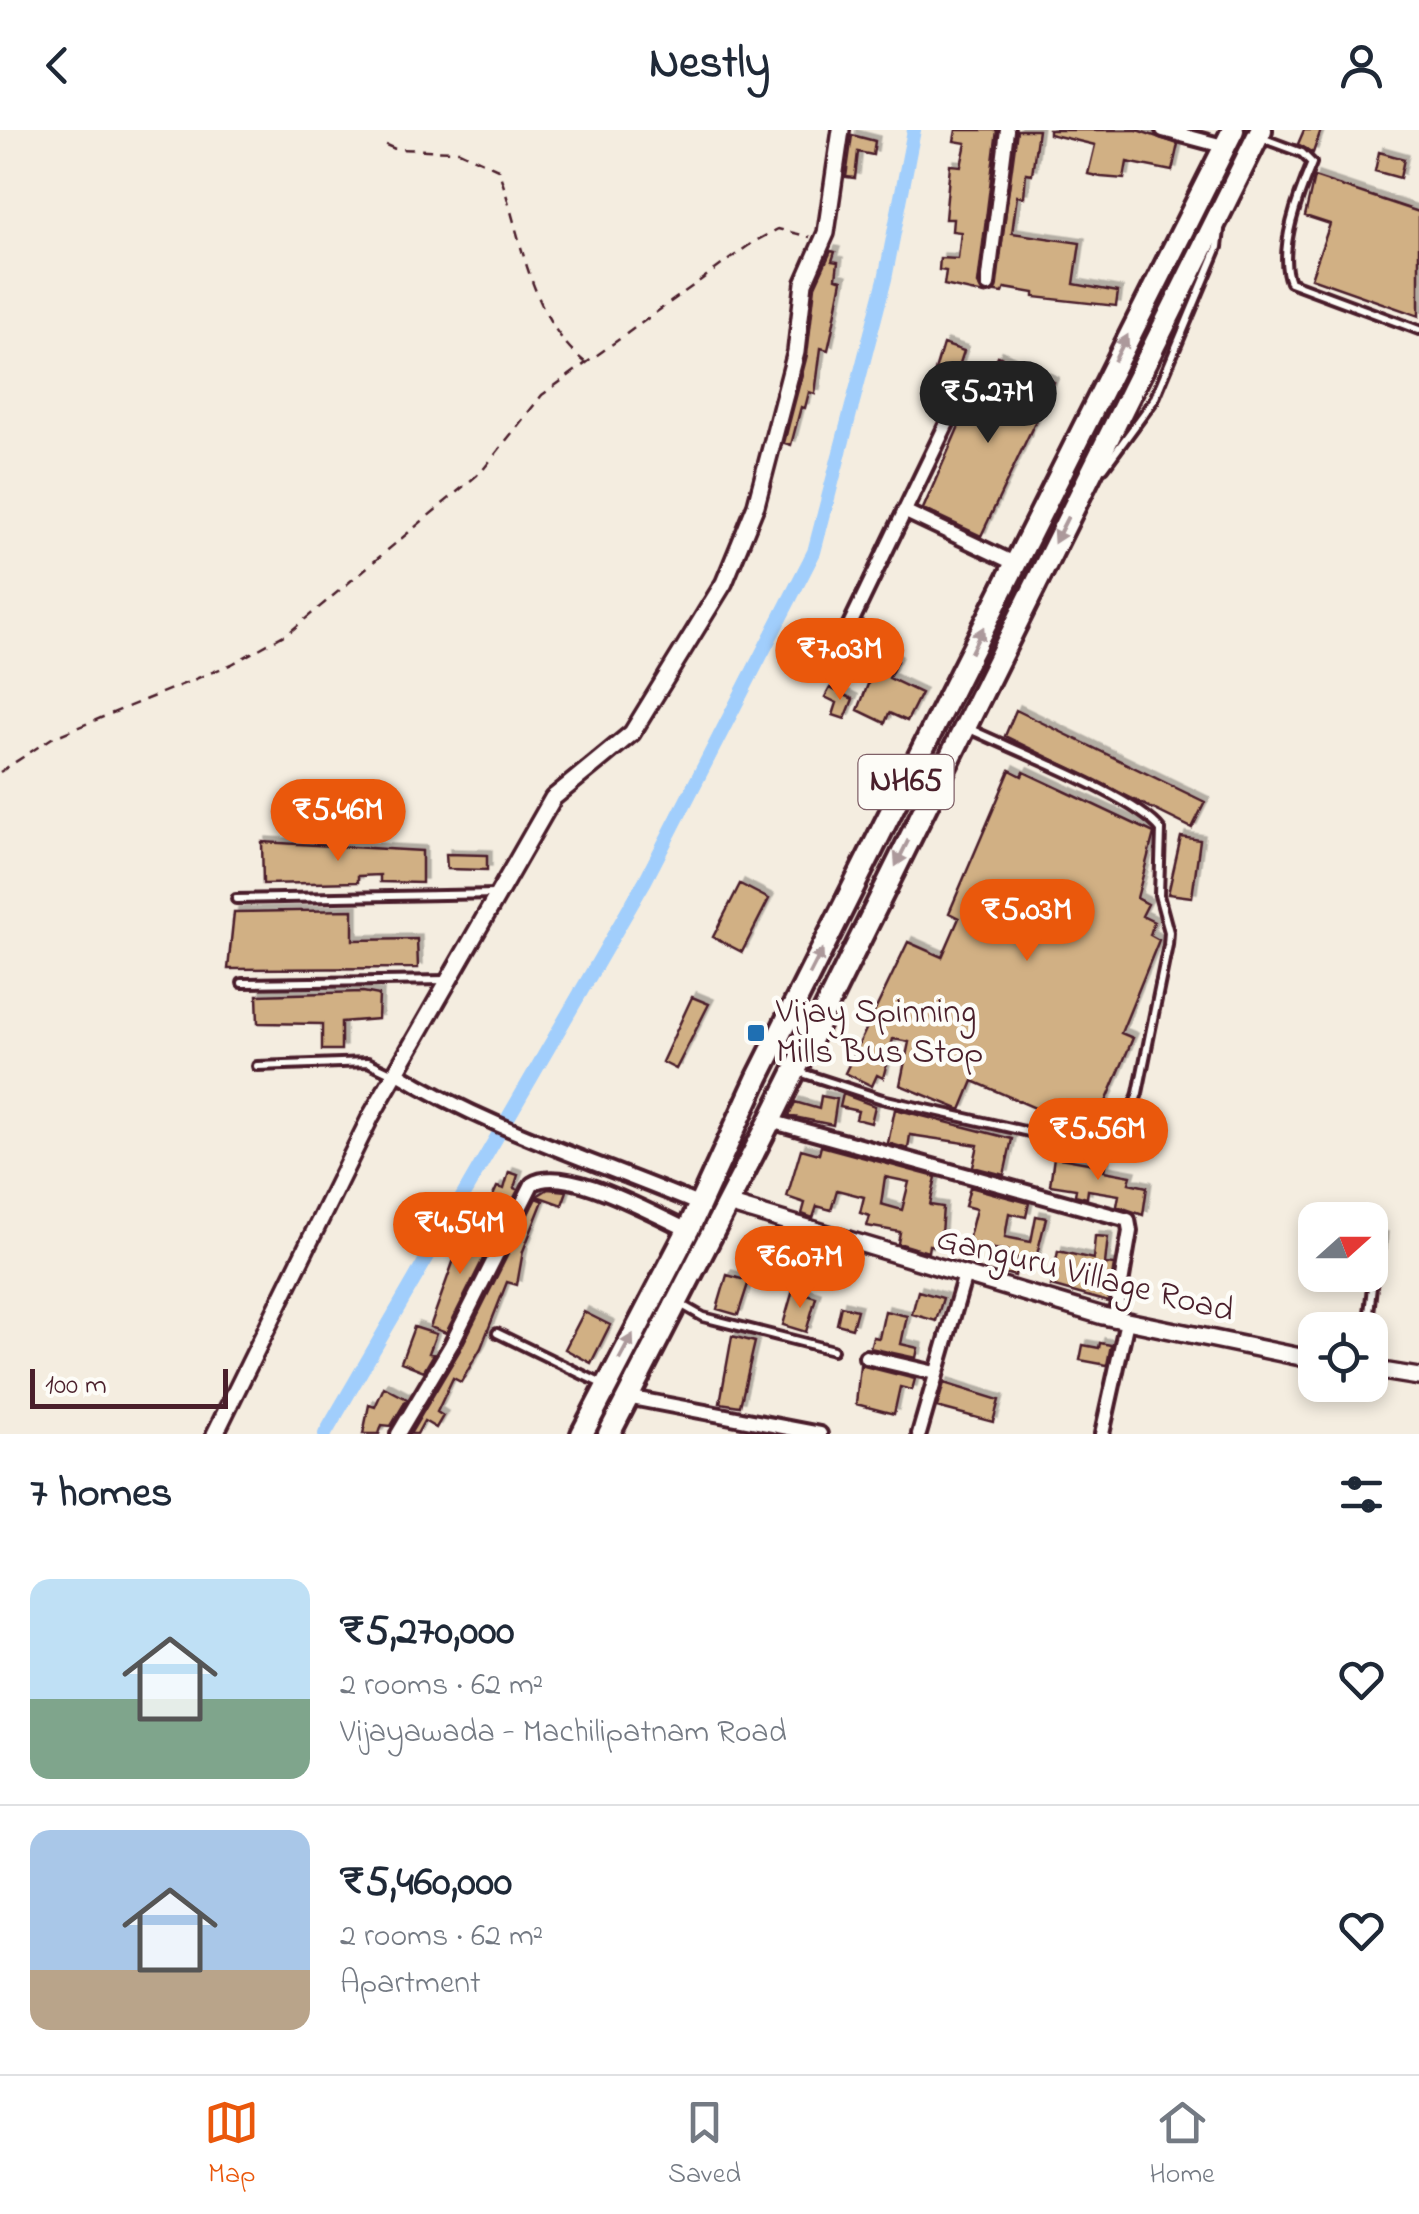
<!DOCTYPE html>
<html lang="en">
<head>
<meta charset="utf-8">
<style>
	body { margin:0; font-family:"Indie Flower",sans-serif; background:#f6f6f7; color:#1f2937; height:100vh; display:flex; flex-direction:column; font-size:38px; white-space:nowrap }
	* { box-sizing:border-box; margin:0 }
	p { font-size:32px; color:#747a83 }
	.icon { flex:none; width:55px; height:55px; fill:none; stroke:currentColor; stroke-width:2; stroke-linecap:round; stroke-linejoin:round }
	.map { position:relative; height:1304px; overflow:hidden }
	.sheet { display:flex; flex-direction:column; background:#fff; flex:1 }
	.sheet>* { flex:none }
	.needle { width:65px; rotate:69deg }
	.buttons { position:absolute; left:1298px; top:1072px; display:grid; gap:20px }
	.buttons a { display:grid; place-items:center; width:90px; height:90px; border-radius:20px; background:#fff; box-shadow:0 5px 15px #0003; font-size:50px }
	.scale { position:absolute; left:30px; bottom:25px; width:198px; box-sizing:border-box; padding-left:10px; border:5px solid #4a1f2b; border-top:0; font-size:28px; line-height:35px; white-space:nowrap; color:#4a1f2b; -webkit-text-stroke:8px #fdfcf7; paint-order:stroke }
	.price { position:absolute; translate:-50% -85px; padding:0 22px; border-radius:35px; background:#ea580c; color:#fff; font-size:32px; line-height:65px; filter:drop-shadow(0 2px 5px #0008) }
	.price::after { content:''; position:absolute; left:50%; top:60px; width:30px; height:22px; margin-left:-15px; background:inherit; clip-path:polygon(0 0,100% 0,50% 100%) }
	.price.current { background:#222; color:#fff }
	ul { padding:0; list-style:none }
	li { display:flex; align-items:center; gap:30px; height:250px; padding:0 30px }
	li+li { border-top:2px solid #e0e1e3 }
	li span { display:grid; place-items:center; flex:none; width:280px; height:200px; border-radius:20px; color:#555 }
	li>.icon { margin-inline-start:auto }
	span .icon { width:120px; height:120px; fill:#fffc; stroke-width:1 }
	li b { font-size:42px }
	h2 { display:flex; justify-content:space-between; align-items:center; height:120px; padding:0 30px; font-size:42px }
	header { display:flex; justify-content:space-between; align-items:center; height:130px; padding:0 30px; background:#fff; font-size:45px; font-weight:700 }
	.menu { display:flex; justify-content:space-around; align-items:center; height:140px; border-top:2px solid #e0e1e3; background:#fff; font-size:28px; color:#747a83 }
	.menu a { display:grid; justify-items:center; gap:5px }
	.menu .current { color:#ea580c }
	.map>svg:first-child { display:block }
</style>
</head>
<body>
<header><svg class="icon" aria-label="back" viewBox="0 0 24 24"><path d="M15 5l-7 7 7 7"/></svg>Nestly<svg class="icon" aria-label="person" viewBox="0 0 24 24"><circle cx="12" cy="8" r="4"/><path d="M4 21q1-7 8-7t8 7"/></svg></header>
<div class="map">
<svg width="1419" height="1304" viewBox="0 0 1419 1304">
	<defs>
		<filter id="shadow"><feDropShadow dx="4.5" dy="-4.5" stdDeviation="0" flood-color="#0004"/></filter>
	</defs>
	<rect width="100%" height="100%" fill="#f4ede0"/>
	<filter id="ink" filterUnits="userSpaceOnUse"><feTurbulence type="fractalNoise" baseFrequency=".01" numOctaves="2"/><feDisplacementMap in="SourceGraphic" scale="20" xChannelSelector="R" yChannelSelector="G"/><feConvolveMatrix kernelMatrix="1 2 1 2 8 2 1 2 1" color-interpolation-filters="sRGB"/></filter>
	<g filter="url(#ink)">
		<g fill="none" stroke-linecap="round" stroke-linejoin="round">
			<path stroke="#a1cefc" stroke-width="14" d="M 325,1304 L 645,751 L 814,422 L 885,149 L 914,0"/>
		</g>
		<path fill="#d1b084" stroke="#4a1f2b" stroke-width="2.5" fill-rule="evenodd" filter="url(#shadow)" d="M 956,0 L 997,0 L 978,154 L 984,164 L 944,155 L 946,141 L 939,140 L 940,128 L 958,129 L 961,102 L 952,101 L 953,89 L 945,89 L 950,35 L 961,36 L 966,13 L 954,11 Z
			M 1017,0 L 1038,0 L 1032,44 L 1026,43 L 1024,67 L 1017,66 L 1012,103 L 1080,113 L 1074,154 L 1118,162 L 1116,176 L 1034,167 L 1034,163 L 1005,158 L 1003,163 L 995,162 Z
			M 1049,0 L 1137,0 L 1178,14 L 1172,41 L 1127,32 L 1124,49 L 1101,47 L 1088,44 L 1095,15 L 1049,4 Z
			M 1304,0 L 1321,0 L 1313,23 L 1298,14 Z
			M 852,5 L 875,11 L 873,25 L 858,22 L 855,48 L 846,47 Z
			M 1379,22 L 1404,29 L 1400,48 L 1375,41 Z
			M 1314,47 L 1419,82 L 1419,186 L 1311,148 L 1330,94 L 1305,86 Z
			M 831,121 L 835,122 L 832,131 L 838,132 L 836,148 L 842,150 L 832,202 L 828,220 L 821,218 L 815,264 L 809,262 L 805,278 L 801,277 L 791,315 L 784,313 L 807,225 L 815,156 Z
			M 943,214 L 964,221 L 951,261 L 931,254 Z
			M 998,226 L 1054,252 L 981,406 L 923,379 L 972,266 L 979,269 Z
			M 880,523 L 897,531 L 889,548 L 921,563 L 907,591 L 889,583 L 885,593 L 858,580 Z
			M 830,558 L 853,569 L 845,589 L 833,585 L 837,573 L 825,567 Z
			M 1016,580 L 1205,672 L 1192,698 L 1005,606 Z
			M 1010,640 L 1022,646 L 1024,642 L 1154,703 L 1137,768 L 1148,774 L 1142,786 L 1154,792 L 1150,805 L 1159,810 L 1121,903 L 1133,908 L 1093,1003 L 973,951 L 961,980 L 900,955 L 909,912 L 893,909 L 883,948 L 877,945 L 872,956 L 845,943 L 908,812 L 942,827 L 959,788 L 949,783 Z
			M 1181,707 L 1200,710 L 1192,767 L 1168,764 Z
			M 262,712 L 422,721 L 422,753 L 380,752 L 380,745 L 358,746 L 358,752 L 263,754 Z
			M 446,724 L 487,725 L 487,740 L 447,739 Z
			M 740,754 L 769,769 L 742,822 L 713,807 Z
			M 353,780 L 353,810 L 417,809 L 418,838 L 228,839 L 234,782 Z
			M 363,862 L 379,865 L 378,889 L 341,892 L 341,920 L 322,920 L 322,894 L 258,893 L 257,865 Z
			M 692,867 L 709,874 L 676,939 L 662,932 Z
			M 843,964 L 875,976 L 871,993 L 856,989 L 858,981 L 840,977 Z
			M 821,966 L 837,969 L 833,995 L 789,986 L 795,972 L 819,979 Z
			M 895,979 L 1012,1009 L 1004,1045 L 973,1037 L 978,1015 L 910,1005 L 908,1019 L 888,1013 Z
			M 821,1016 L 936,1047 L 930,1075 L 943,1077 L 940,1117 L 929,1115 L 928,1122 L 898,1113 L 900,1102 L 867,1096 L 870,1086 L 860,1083 L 864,1067 L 837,1060 L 831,1080 L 817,1076 L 813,1088 L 802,1084 L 805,1073 L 787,1067 L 801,1019 L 819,1024 ZM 885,1047 L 909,1052 L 902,1080 L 881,1074 Z
			M 1054,1027 L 1105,1036 L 1104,1041 L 1131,1046 L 1129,1053 L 1147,1057 L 1143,1085 L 1117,1076 L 1119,1065 L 1088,1060 L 1087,1068 L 1075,1065 L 1076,1059 L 1050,1055 Z
			M 509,1042 L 518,1045 L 514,1058 L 518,1060 L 499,1097 L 481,1092 L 497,1057 L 504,1059 Z
			M 970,1057 L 1029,1073 L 1026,1087 L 1009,1083 L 1005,1107 L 1031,1112 L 1036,1086 L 1046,1088 L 1035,1132 L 1018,1128 L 1015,1146 L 1004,1143 L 1008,1121 L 967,1115 L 976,1079 L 965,1076 Z
			M 548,1059 L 567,1061 L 562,1075 L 537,1066 Z
			M 536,1068 L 543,1071 L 523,1121 L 517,1155 L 507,1152 L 481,1218 L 461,1252 L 453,1248 L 437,1282 L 443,1286 L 436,1298 L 424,1291 L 417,1304 L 410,1304 L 460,1220 Z
			M 467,1093 L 484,1099 L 479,1114 L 489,1117 L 446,1203 L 430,1197 Z
			M 1095,1106 L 1108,1107 L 1105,1134 L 1114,1135 L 1108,1172 L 1051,1156 L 1058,1121 L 1093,1129 Z
			M 1370,1106 L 1383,1107 L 1382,1124 L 1370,1123 Z
			M 727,1145 L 749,1151 L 738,1185 L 717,1179 Z
			M 793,1160 L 816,1167 L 806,1202 L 783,1195 Z
			M 918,1161 L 943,1168 L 936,1191 L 912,1184 Z
			M 841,1176 L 857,1180 L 852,1198 L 837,1194 Z
			M 885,1181 L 907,1186 L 901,1214 L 918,1218 L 916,1228 L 870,1218 L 873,1207 L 879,1208 Z
			M 584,1182 L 610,1195 L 591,1233 L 565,1219 Z
			M 414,1197 L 436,1204 L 429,1223 L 434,1224 L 424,1241 L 401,1232 Z
			M 732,1206 L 755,1212 L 740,1276 L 720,1273 Z
			M 1100,1213 L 1111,1215 L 1107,1235 L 1080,1230 L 1083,1215 L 1099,1218 Z
			M 860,1235 L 915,1249 L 912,1260 L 900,1257 L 894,1284 L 856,1274 Z
			M 944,1253 L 999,1270 L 993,1292 L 937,1277 Z
			M 384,1257 L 407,1269 L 391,1296 L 382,1295 L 379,1304 L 363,1304 L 369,1275 L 375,1277 Z"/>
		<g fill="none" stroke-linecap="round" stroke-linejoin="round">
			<g stroke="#4a1f2b" stroke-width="14">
				<path id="service" d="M 1259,7 L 1302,23 L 1312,33 C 1299,64 1277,120 1290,152 L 1419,200
					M 1104,338 L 1154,270 L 1218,117 L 1220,100
					M 236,769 L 497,764
					M 242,853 L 448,850
					M 257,936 L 368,932 L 393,944
					M 799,942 L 882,969 L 1082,1014 L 1110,1009 L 1130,987 L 1138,963 L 1168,815 L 1169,802 L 1159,765 L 1161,700 C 1138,668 1011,619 970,599
					M 682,1175 L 703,1187 L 833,1220
					M 1367,1200 L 1375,1131
					M 497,1203 L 604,1255"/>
			</g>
			<g stroke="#4a1f2b" stroke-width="20">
				<path id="minor" d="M 1163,0 L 1223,16
					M 988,155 L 1007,0
					M 904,381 L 1014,433
					M 833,530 L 962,262
					M 396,942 C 491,1000 598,1032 700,1075
					M 770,991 L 1128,1090 L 1130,1101 L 1115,1189
					M 866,1227 L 935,1243
					M 627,1267 L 820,1304
					M 398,1304 L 451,1215 L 532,1054 C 564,1033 654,1085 688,1100
					M 919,1304 L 964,1148
					M 1102,1304 L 1127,1191"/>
			</g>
			<g stroke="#4a1f2b" stroke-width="22">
				<path id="tertiary" d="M 728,1074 L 1103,1186 L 1315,1230
					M 1370,1239 L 1419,1247
					M 215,1304 L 371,986 L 553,668 L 632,603 L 724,453 L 756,375 L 796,222 L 804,153 L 826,103 L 841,0"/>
			</g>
			<g stroke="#4a1f2b" stroke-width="28">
				<path id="trunk" d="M 582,1304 L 688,1100 L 758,947 L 1233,0
					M 609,1304 L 770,991 L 1261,0"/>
			</g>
			<path stroke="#4a1f2b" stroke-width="2.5" stroke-dasharray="10 8" stroke-linecap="butt" d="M 386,15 L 395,19 L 459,21 L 498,39 C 521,103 529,188 585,232
				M 0,642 L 52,608 L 232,534 L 291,501 L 482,341 L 542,265 L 752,113 L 778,99 L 810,107"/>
			<use href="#service" stroke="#fdfcf7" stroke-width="6"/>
			<use href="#minor" stroke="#fdfcf7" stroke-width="12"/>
			<use href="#tertiary" stroke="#fdfcf7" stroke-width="15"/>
			<use href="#trunk" stroke="#fdfcf7" stroke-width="20"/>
		</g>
		<defs><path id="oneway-solid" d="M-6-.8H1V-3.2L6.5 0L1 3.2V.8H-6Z" transform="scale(2.5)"/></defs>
		<g fill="#ac999b">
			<use href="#oneway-solid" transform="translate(1121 218) rotate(-63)"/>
			<use href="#oneway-solid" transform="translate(1061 400) rotate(117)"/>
			<use href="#oneway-solid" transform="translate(977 510) rotate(-64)"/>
			<use href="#oneway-solid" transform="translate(902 723) rotate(116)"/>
			<use href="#oneway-solid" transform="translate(816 832) rotate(-63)"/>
			<use href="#oneway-solid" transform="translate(626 1217) rotate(-62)"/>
		</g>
	</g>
	<rect fill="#1f6fb2" stroke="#fdfcf7" stroke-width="4" x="746" y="893" width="20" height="20" rx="5"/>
	<g text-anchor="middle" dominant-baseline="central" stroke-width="9" stroke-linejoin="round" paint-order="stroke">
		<rect fill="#fdfcf7" stroke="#806168" stroke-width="2.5" x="858.5" y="625" width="95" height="54" rx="8"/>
		<g font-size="32" font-weight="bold" fill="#4a1f2b">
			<text x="906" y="652">NH65</text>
		</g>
		<g font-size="35" fill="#4a1f2b" stroke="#fdfcf7" text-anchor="start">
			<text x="776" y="883">Vijay Spinning<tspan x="776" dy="40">Mills Bus Stop</tspan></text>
		</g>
		<g font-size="35" fill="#4a1f2b" stroke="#fdfcf7">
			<text transform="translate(1085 1146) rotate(14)">Ganguru Village Road</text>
		</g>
	</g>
</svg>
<div class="buttons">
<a><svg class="needle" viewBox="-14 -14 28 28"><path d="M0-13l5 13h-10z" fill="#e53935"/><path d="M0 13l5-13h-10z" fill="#747a83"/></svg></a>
<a><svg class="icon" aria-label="locate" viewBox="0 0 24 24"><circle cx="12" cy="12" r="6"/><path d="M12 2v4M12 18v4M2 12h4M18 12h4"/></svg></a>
</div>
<div class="scale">100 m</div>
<b class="price current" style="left:988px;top:316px">₹5.27M</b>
<b class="price" style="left:840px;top:573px">₹7.03M</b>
<b class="price" style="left:338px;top:734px">₹5.46M</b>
<b class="price" style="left:1027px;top:834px">₹5.03M</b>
<b class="price" style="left:1098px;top:1053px">₹5.56M</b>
<b class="price" style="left:460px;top:1147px">₹4.54M</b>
<b class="price" style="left:800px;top:1181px">₹6.07M</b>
</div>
<section class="sheet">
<h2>7 homes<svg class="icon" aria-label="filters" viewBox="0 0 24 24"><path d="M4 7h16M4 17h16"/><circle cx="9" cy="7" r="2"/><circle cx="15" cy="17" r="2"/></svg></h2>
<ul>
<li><span style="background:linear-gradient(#bfe0f5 60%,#7fa58c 0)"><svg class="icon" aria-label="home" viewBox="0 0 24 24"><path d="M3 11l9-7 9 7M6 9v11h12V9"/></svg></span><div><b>₹5,270,000</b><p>2 rooms · 62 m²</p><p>Vijayawada - Machilipatnam Road</p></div><svg class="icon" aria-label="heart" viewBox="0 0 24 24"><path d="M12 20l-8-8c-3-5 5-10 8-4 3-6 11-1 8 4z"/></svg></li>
<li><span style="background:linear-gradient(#a9c7e8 70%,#b9a48a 0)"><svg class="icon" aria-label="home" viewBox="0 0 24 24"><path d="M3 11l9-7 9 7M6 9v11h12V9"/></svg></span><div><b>₹5,460,000</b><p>2 rooms · 62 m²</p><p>Apartment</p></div><svg class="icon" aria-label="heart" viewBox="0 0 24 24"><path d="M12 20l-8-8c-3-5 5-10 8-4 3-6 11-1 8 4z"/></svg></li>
</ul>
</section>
<nav class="menu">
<a class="current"><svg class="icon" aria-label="map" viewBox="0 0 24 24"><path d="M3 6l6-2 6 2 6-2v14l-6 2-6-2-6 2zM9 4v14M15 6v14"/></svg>Map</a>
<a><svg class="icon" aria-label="saved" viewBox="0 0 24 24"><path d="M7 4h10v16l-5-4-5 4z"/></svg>Saved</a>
<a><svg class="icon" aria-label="home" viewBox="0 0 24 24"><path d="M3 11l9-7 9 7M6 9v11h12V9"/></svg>Home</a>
</nav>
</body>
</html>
